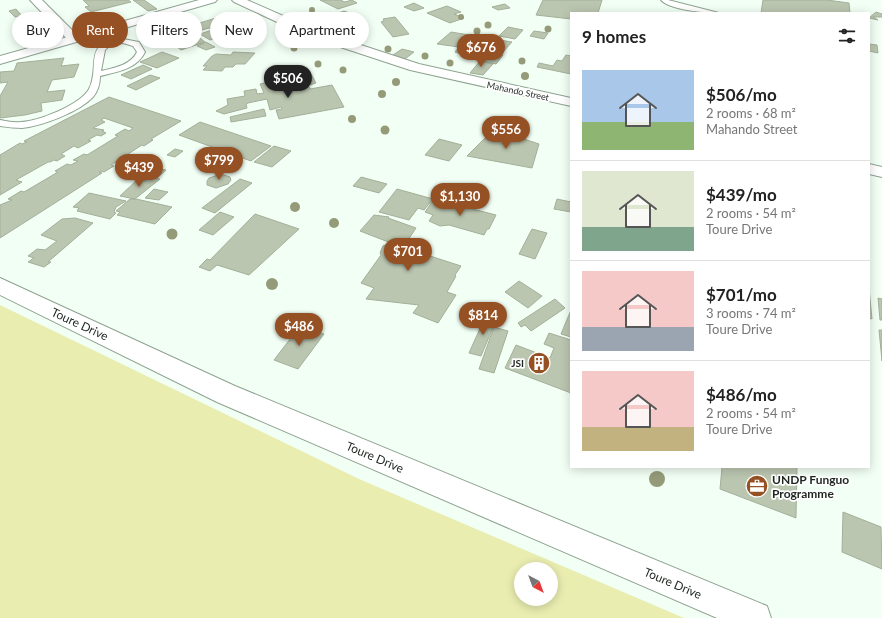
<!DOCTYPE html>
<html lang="en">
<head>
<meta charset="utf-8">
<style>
	body { margin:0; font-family:Lato,sans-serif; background:#f6f6f6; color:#222; height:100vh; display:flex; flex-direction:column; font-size:15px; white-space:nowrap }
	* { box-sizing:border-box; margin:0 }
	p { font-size:13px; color:#767676 }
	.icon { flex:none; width:22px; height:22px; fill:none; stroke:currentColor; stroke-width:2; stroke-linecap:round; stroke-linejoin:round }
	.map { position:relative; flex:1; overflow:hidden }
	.drawer { position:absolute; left:570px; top:12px; width:300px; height:456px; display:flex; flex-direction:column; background:#fff; border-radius:0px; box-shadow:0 2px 10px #0003 }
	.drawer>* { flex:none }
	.hud { position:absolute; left:12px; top:12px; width:380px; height:36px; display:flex; gap:8px }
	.needle { width:26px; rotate:139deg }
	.tools { position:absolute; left:514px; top:562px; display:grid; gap:8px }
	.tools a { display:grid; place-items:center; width:44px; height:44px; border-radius:50%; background:#fff; box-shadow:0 2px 10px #0003; font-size:20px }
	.price { position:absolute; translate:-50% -34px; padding:0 9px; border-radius:14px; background:#955123; color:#fff; font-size:13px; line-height:26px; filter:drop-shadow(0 1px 2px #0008) }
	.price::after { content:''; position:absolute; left:50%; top:24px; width:12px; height:9px; margin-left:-6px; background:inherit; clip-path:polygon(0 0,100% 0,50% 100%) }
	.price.selected { background:#222; color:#fff }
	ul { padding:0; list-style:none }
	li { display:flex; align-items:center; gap:12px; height:100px; padding:0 12px }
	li+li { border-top:1px solid #e0e0e0 }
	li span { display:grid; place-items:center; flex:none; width:112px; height:80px; border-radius:0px; color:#555 }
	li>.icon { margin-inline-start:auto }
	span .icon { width:48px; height:48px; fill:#fffc; stroke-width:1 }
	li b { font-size:17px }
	h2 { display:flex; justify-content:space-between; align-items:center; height:48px; padding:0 12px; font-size:17px }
	.tag { padding:0 14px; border-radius:18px; background:#fff; box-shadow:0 2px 10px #0003; font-size:14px; line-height:36px }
	.tag.selected { background:#955123; color:#fff }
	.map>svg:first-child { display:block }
</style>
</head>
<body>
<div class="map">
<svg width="882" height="618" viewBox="0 0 882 618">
	<rect width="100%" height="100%" fill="#f2fff4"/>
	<path fill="#e9edb0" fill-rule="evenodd" d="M 0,305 L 359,479 L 684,618 L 0,618 ZM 521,569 L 551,569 L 551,599 L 521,599 Z"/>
	<path fill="#bbc6b0" stroke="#a4af9a" d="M 83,0 L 128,0 L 131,2 L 91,12 L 85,7 L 89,6 Z
		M 133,0 L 144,0 L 157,9 L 148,11 Z
		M 320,0 L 340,0 L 345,2 L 352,0 L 357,3 L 338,9 Z
		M 543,0 L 602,0 L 598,13 L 571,13 L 571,19 L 536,15 Z
		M 763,0 L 827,0 L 849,3 L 850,13 L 761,13 Z
		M 414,3 L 424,8 L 414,11 L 404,7 Z
		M 505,4 L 510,8 L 498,10 L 492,7 Z
		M 447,6 L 461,12 L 454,14 L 464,18 L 450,23 L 427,13 Z
		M 16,9 L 22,16 L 15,17 L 9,11 Z
		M 344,11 L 352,14 L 340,18 L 333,15 Z
		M 876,12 L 882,14 L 882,17 L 873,17 L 878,20 L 869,18 Z
		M 229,14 L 246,25 L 216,34 L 220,37 L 210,40 L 200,34 L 212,30 L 209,28 L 193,33 L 205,42 L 181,50 L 157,31 L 188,21 L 193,25 Z
		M 395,17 L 409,34 L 393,37 L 381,22 L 384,21 L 383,19 Z
		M 33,27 L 39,34 L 33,37 L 27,30 Z
		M 508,27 L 523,30 L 515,39 L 499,36 Z
		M 534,31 L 548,33 L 544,39 L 530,36 Z
		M 451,32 L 512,42 L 501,54 L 503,55 L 496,64 L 473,59 L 475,54 L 474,51 L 471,50 L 466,53 L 458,53 L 455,52 L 459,47 L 437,44 Z
		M 206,42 L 215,47 L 206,50 L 197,46 Z
		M 869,44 L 877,45 L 878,53 L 869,51 Z
		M 402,49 L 414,52 L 405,59 L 393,55 Z
		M 162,52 L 179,58 L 157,68 L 140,62 Z
		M 233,52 L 255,53 L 245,64 L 236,64 L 233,67 L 225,67 L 222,71 L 203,70 L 207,66 L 203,66 L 212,56 L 216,54 L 231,55 Z
		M 566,55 L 571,56 L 571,74 L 537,67 L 539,63 L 553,66 L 557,60 L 562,61 Z
		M 64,58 L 61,66 L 79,64 L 74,77 L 52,80 L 47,92 L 65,90 L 62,100 L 41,103 L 42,111 L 25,115 L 0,118 L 0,96 L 8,82 L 0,83 L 0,72 L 14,71 L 17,63 Z
		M 480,61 L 493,64 L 483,75 L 470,73 Z
		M 143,65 L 152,69 L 131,79 L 121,75 Z
		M 311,74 L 316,83 L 310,85 L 309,83 L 306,83 L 303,75 Z
		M 150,75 L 160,78 L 136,90 L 127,86 Z
		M 290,77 L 293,84 L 281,87 L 283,90 L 308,85 L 310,89 L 332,85 L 344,107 L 279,119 L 276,110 L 282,109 L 281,107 L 270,110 L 267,99 L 248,103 L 246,104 L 247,108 L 224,114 L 216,111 L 228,105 L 227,99 L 245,96 L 244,91 L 256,89 L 257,94 L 264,93 L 260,84 Z
		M 109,97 L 181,121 L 151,139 L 153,140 L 144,146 L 142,145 L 111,165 L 114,166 L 104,172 L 101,171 L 99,172 L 102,173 L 0,238 L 0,205 L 12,200 L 8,199 L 21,191 L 24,192 L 58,172 L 55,171 L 67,164 L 71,165 L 78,161 L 73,160 L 84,154 L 87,155 L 118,136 L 115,135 L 125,129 L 129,131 L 133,128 L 104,118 L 101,120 L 105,122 L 93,128 L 104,130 L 102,131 L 106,133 L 101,136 L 97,135 L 88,140 L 91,141 L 78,148 L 74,146 L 61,154 L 65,156 L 57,161 L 54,160 L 50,162 L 48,162 L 16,180 L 22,182 L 0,195 L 0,155 L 20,143 L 22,144 L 27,142 L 24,141 Z
		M 264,109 L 266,116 L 231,122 L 230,117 Z
		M 200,122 L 271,146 L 251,161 L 179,135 Z
		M 494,129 L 539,144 L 532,168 L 467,156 Z
		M 439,139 L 462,145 L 449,161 L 425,155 Z
		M 274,146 L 291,151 L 272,167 L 254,162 Z
		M 175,149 L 183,151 L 175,157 L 167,155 Z
		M 142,166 L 166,170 L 157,178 L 149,177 L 144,181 L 137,180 L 141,176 L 132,174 Z
		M 221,174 L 230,177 L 231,180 L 228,184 L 216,188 L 207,185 L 207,181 L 209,178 Z
		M 149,177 L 160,179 L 135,199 L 120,196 L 137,180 L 145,181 Z
		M 361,177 L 387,184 L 379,193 L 353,186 Z
		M 240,179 L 252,183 L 215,213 L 202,208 Z
		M 154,189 L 168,192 L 159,200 L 145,198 Z
		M 397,189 L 433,199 L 424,210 L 418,208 L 409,220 L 379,212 Z
		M 89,193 L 126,201 L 116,207 L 114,212 L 116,213 L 110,219 L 77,211 L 79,208 L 73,207 Z
		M 130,199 L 136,199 L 172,207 L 155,224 L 117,215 L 120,212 L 116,211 Z
		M 434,199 L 496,215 L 489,229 L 487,229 L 484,235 L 449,225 L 440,226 L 429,221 L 433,215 L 425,212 Z
		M 557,199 L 571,202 L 571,212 L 554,209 Z
		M 220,212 L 234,217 L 213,235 L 199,230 Z
		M 255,214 L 299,229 L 249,275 L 217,265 L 210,271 L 199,267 L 207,259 L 210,260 Z
		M 374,215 L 389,217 L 388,218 L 416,228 L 404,246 L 420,250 L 427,255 L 461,266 L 455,275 L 456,276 L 447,292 L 456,295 L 438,323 L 413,313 L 419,305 L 366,299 L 374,288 L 361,283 L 381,255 L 380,253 L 383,246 L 391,243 L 360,231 Z
		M 75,218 L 93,223 L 48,262 L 51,262 L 44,267 L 28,262 L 34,258 L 28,256 L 37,249 L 45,250 L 57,241 L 41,235 L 62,219 Z
		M 532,229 L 547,233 L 535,259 L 519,254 Z
		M 519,281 L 542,296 L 528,308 L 505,292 Z
		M 869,288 L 872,319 L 869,318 Z
		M 878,298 L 882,299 L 882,320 L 880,320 Z
		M 555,299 L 565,308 L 531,331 L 525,325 L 521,327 L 518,323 Z
		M 571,310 L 571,337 L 561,334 Z
		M 486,315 L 497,318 L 481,356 L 469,353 Z
		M 300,326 L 324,334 L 298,369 L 274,360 Z
		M 494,327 L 508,331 L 494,373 L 479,369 Z
		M 879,330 L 882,330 L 882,361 Z
		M 549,333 L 571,340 L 571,393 L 505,368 L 516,345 L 550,358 L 554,348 L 544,344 Z
		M 722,467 L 797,467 L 796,518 L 720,489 Z
		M 843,512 L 881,527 L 882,569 L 842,552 Z"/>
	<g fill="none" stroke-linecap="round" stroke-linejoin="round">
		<g stroke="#8ea291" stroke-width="2">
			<path id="service" d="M 661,0 L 668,0 L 719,13 C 706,13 670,10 661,0 Z
				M 123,39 L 139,42 L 145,52 C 137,69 117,72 100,76 C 100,84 98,91 93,97 C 79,112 42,126 22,128 C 15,128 7,127 0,126 L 0,120 C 7,121 14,123 21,122 C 39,121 80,105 89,89 C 101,67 81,41 123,39 ZM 123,43 L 133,46 L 137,52 C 131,65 114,68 101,71 L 105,50 L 110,45 Z"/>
		</g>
		<g stroke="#8ea291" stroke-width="2">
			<path id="minor" d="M 30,0 L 42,0 L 77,35 L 79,38 L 77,41 L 69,41 Z
				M 232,0 L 247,0 L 315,30 L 419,64 L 571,98 L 571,106 L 410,70 L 307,36 L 234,2 Z
				M 869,164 L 882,167 L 882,177 L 869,174 Z"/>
		</g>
		<g stroke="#8ea291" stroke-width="2">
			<path id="tertiary" d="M 199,0 L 217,0 L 215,2 L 0,64 L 0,56 Z
				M 0,278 L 235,386 L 767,606 L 771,618 L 717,618 L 217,402 L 0,295 Z"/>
		</g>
		<use href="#service" fill="#fff" fill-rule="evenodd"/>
		<use href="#minor" fill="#fff" fill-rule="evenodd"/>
		<use href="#tertiary" fill="#fff" fill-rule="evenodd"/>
	</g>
	<g fill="#959b79">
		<circle cx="312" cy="10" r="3"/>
		<circle cx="461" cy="17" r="3"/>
		<circle cx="488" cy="25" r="3.5"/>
		<circle cx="333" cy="28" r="3.5"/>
		<circle cx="548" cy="29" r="3.5"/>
		<circle cx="477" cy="31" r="3.5"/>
		<circle cx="356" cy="34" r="3.5"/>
		<circle cx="294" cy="48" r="3.5"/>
		<circle cx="388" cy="49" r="3.5"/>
		<circle cx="425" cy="56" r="3.5"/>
		<circle cx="522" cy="61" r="3.5"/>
		<circle cx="450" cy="63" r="3.5"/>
		<circle cx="318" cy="64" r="3.5"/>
		<circle cx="343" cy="70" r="3.5"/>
		<circle cx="525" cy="76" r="4"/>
		<circle cx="396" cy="82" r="4"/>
		<circle cx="382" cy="94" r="4"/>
		<circle cx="352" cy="119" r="4"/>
		<circle cx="385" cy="130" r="4.5"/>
		<circle cx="295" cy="207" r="5"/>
		<circle cx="334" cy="223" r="5"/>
		<circle cx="172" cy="234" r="5.5"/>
		<circle cx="272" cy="284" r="6"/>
		<circle cx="657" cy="479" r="8"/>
	</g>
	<defs>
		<g id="building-disc" transform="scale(1.15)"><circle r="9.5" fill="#955123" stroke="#fff"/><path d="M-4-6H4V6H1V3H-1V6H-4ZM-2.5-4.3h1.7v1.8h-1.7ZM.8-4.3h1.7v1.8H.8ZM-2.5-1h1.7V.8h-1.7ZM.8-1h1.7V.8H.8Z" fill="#fff"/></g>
		<g id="office-disc" transform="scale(1.15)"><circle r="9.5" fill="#955123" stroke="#fff"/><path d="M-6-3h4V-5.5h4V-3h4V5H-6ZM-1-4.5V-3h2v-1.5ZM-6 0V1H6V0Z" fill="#fff"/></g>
	</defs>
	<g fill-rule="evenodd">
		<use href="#building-disc" x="539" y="363"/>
		<use href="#office-disc" x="757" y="486"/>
	</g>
	<g text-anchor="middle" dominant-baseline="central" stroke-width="3.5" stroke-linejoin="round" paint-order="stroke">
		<g font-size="9" fill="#1e2620" stroke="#fff">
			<text transform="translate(518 91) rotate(12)">Mahando Street</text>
		</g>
		<g font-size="10" font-weight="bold" fill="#1e2620" stroke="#fff" text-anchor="end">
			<text x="524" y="363">JSI</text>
		</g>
		<g font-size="12" fill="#1e2620" stroke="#fff">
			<text transform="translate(80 324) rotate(25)">Toure Drive</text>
			<text transform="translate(375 457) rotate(23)">Toure Drive</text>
			<text transform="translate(673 583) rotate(23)">Toure Drive</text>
		</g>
		<g font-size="12" font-weight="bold" fill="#1e2620" stroke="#fff" text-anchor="start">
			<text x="772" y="479">UNDP Funguo<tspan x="772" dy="14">Programme</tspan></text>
		</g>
	</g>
</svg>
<div class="tools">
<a><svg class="needle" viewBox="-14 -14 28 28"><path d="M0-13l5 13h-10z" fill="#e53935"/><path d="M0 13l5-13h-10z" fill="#767676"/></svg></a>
</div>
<b class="price" style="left:481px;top:68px">$676</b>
<b class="price selected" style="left:288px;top:99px">$506</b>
<b class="price" style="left:506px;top:150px">$556</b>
<b class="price" style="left:219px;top:181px">$799</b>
<b class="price" style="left:139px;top:188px">$439</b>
<b class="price" style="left:460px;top:217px">$1,130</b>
<b class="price" style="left:408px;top:272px">$701</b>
<b class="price" style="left:483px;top:336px">$814</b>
<b class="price" style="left:299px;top:347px">$486</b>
<div class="hud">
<a class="tag">Buy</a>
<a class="tag selected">Rent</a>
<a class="tag">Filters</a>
<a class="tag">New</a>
<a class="tag">Apartment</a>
</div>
<section class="drawer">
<h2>9 homes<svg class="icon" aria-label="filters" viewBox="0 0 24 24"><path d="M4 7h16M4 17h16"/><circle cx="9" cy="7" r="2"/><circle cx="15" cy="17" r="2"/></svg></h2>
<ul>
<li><span style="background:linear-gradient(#a9c7e8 65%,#8fb573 0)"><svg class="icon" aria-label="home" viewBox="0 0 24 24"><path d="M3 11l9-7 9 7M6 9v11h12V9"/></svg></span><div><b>$506/mo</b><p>2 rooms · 68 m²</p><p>Mahando Street</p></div></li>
<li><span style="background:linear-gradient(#dfe7d0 70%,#7fa58c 0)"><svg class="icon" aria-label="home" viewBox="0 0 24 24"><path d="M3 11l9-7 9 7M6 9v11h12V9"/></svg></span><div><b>$439/mo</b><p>2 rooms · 54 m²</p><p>Toure Drive</p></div></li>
<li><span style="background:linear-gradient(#f6c9c9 70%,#9aa5b1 0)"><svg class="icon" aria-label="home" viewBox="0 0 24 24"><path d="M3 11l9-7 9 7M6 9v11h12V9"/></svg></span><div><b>$701/mo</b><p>3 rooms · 74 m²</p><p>Toure Drive</p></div></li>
<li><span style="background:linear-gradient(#f6c9c9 70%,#c2b280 0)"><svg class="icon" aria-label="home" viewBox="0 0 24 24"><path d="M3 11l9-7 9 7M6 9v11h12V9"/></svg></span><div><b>$486/mo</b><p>2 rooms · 54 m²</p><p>Toure Drive</p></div></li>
</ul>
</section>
</div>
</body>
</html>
